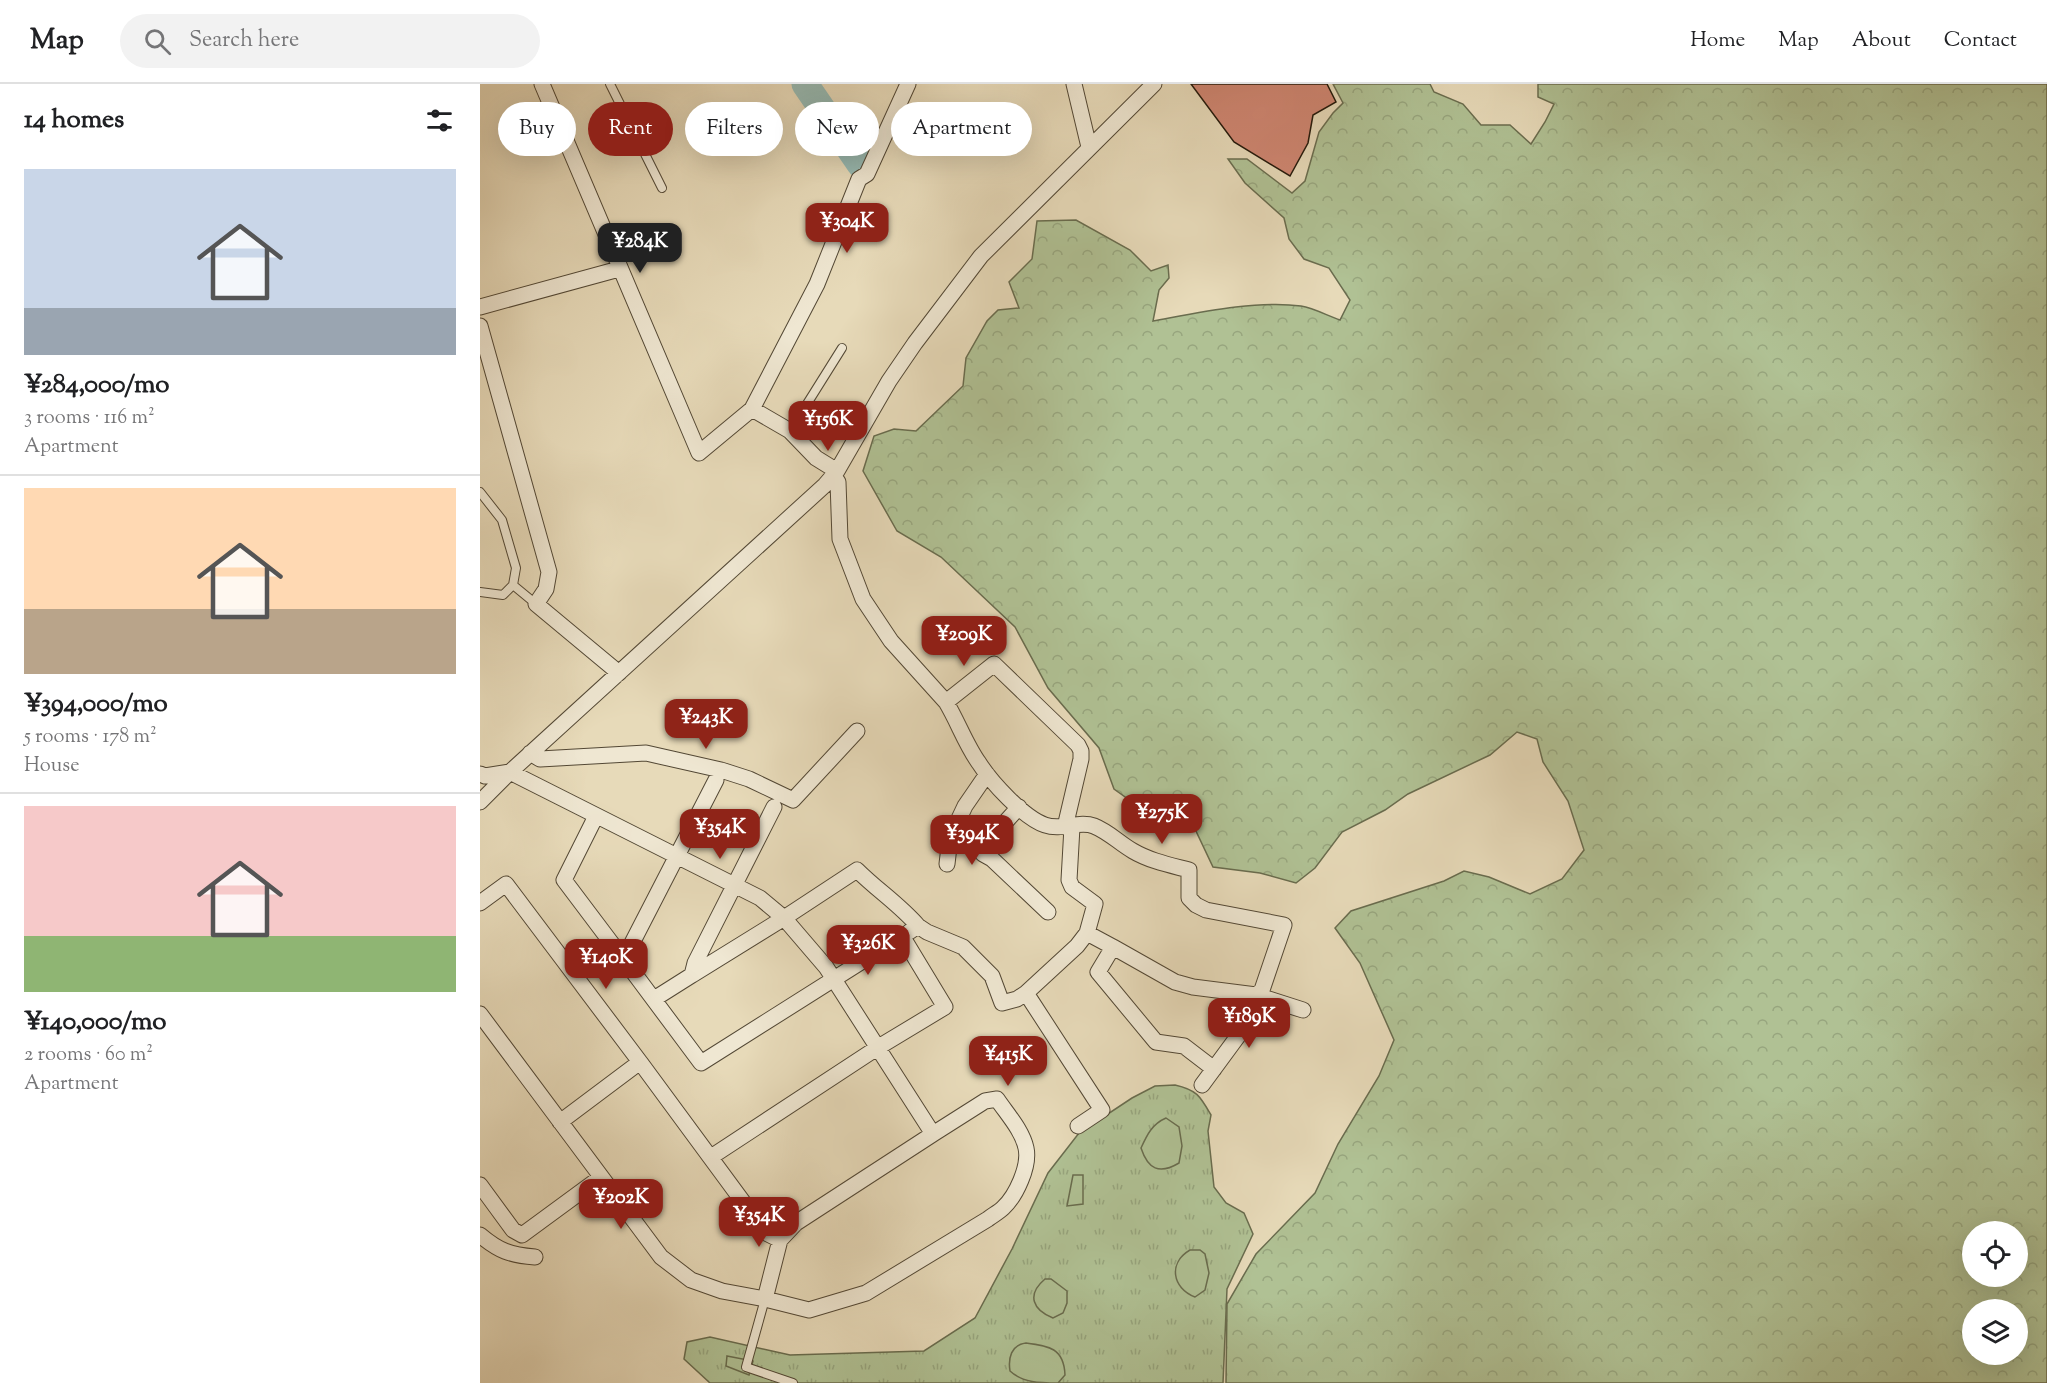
<!DOCTYPE html>
<html lang="en">
<head>
<meta charset="utf-8">
<style>
	body { margin:0; font-family:"Sorts Mill Goudy",serif; background:#f2f2f2; color:#202124; height:100vh; display:flex; flex-direction:column; font-size:22px; white-space:nowrap }
	* { box-sizing:border-box; margin:0 }
	p { font-size:20px; color:#757577 }
	.icon { flex:none; width:33px; height:33px; fill:none; stroke:currentColor; stroke-width:2; stroke-linecap:round; stroke-linejoin:round }
	.map { position:relative; flex:1; overflow:hidden }
	.panel { display:flex; flex-direction:column; background:#fff; width:480px }
	.panel>* { flex:none }
	.banner { position:absolute; left:18px; top:18px; width:570px; height:54px; display:flex; gap:12px }
	.buttons { position:absolute; left:1482px; top:1137px; display:grid; gap:12px }
	.buttons a { display:grid; place-items:center; width:66px; height:66px; border-radius:50%; background:#fff; box-shadow:0 6px 24px #0002; font-size:30px }
	.price { position:absolute; translate:-50% -51px; padding:0 14px; border-radius:12px; background:#8f2418; color:#fff; font-size:20px; line-height:39px; filter:drop-shadow(0 2px 3px #0008) }
	.price::after { content:''; position:absolute; left:50%; top:36px; width:18px; height:14px; margin-left:-9px; background:inherit; clip-path:polygon(0 0,100% 0,50% 100%) }
	.price.active { background:#222; color:#fff }
	ul { padding:0; list-style:none }
	li { display:grid; align-content:center; gap:12px; height:318px; padding:0 24px }
	li+li { border-top:2px solid #e0e0e0 }
	li span { display:grid; place-items:center; height:186px; border-radius:0px; color:#555 }
	li>.icon { margin-inline-start:auto }
	span .icon { width:108px; height:108px; fill:#fffc; stroke-width:1 }
	li b { font-size:26px }
	h2 { display:flex; justify-content:space-between; align-items:center; height:72px; padding:0 24px; font-size:26px }
	.chip { padding:0 21px; border-radius:27px; background:#fff; box-shadow:0 6px 24px #0002; font-size:21px; line-height:54px }
	.chip.active { background:#8f2418; color:#fff }
	header { display:flex; align-items:center; gap:36px; box-sizing:border-box; height:84px; padding:0 30px; background:#fff; border-bottom:2px solid #e0e0e0 }
	header strong { font-size:28px }
	nav { display:flex; gap:33px; margin-inline-start:auto; font-size:21px }
	.search { width:420px; height:54px; background:#f2f2f2; display:flex; align-items:center; gap:15px; box-sizing:border-box; padding:0 21px; border-radius:33px; color:#757577; font-size:22px }
	main { display:flex; flex:1; min-height:0 }
	.map>svg:first-child { display:block }
</style>
</head>
<body>
<header>
<strong>Map</strong>
<div class="search"><svg class="icon" aria-label="search" viewBox="0 0 24 24"><circle cx="10" cy="10" r="6"/><path d="M15 15l6 6"/></svg>Search here</div>
<nav><a>Home</a><a>Map</a><a>About</a><a>Contact</a></nav>
</header>
<main>
<section class="panel">
<h2>14 homes<svg class="icon" aria-label="filters" viewBox="0 0 24 24"><path d="M4 7h16M4 17h16"/><circle cx="9" cy="7" r="2"/><circle cx="15" cy="17" r="2"/></svg></h2>
<ul>
<li><span style="background:linear-gradient(#c9d6e8 75%,#9aa5b1 0)"><svg class="icon" aria-label="home" viewBox="0 0 24 24"><path d="M3 11l9-7 9 7M6 9v11h12V9"/></svg></span><div><b>¥284,000/mo</b><p>3 rooms · 116 m²</p><p>Apartment</p></div></li>
<li><span style="background:linear-gradient(#ffd9b3 65%,#b9a48a 0)"><svg class="icon" aria-label="home" viewBox="0 0 24 24"><path d="M3 11l9-7 9 7M6 9v11h12V9"/></svg></span><div><b>¥394,000/mo</b><p>5 rooms · 178 m²</p><p>House</p></div></li>
<li><span style="background:linear-gradient(#f6c9c9 70%,#8fb573 0)"><svg class="icon" aria-label="home" viewBox="0 0 24 24"><path d="M3 11l9-7 9 7M6 9v11h12V9"/></svg></span><div><b>¥140,000/mo</b><p>2 rooms · 60 m²</p><p>Apartment</p></div></li>
</ul>
</section>
<div class="map">
<svg width="1567" height="1299" viewBox="0 0 1567 1299">
	<defs>
		<pattern id="grass-tufts" width="24" height="20" patternUnits="userSpaceOnUse" patternTransform="scale(1.5)"><rect width="24" height="20" fill="#b0c194"/><path d="M3 7l-1-3M5 7V3M7 7l1-3M15 17l-1-3M17 17v-4M19 17l1-3" fill="none" stroke="#97a57e"/></pattern>
		<pattern id="forest-crowns" width="20" height="18" patternUnits="userSpaceOnUse" patternTransform="scale(1.5)"><rect width="20" height="18" fill="#b0c194"/><path d="M2 6a3 3 0 1 1 6 0M12 15a3 3 0 1 1 6 0" fill="none" stroke="#97a57e"/></pattern>
	</defs>
	<rect width="100%" height="100%" fill="#e7dab9"/>
	<filter id="stains"><feTurbulence type="fractalNoise" baseFrequency=".00333" numOctaves="4"/><feColorMatrix values="0 0 0 0 .2 0 0 0 0 .09 0 0 0 0 .02 0 0 0 .5 -.17"/></filter>
	<radialGradient id="worn" r=".72"><stop offset=".6" stop-color="#630" stop-opacity="0"/><stop offset="1" stop-color="#630" stop-opacity=".3"/></radialGradient>
	<path fill="url(#grass-tufts)" stroke="#696c4e" stroke-width="1.5" d="M 695,1001 C 717,1006 720,1012 731,1031 L 728,1047 L 734,1103 L 746,1119 L 764,1129 L 773,1150 L 747,1205 L 743,1299 L 230,1299 L 204,1275 L 207,1258 L 230,1253 L 310,1271 L 444,1267 L 495,1234 L 532,1165 L 568,1089 L 599,1049 L 652,1014 L 675,1002 Z"/>
	<path fill="url(#forest-crowns)" stroke="#696c4e" stroke-width="1.5" fill-rule="evenodd" d="M 853,0 L 950,0 L 954,8 L 983,20 L 1001,41 L 1030,41 L 1051,60 L 1065,38 L 1074,20 L 1058,13 L 1058,0 L 1567,0 L 1567,1299 L 746,1299 L 747,1220 L 776,1170 L 835,1109 L 858,1060 L 899,992 L 914,956 L 880,879 L 855,844 L 871,827 L 964,797 L 984,787 L 1009,793 L 1050,810 L 1082,795 L 1104,766 L 1088,717 L 1063,678 L 1057,655 L 1037,648 L 1010,671 L 928,710 L 905,726 L 862,748 L 835,784 L 816,799 L 780,789 L 733,783 L 714,743 L 672,732 L 634,705 L 619,664 L 568,604 L 535,543 L 461,473 L 417,447 L 383,387 L 394,352 L 414,345 L 436,347 L 483,302 L 486,274 L 507,237 L 518,226 L 539,224 L 529,198 L 552,175 L 557,137 L 596,136 L 650,166 L 671,187 L 688,181 L 689,194 L 679,206 L 673,237 C 717,229 776,216 821,222 C 834,224 848,232 860,236 L 870,216 L 849,184 L 824,175 L 809,155 L 804,134 L 765,99 L 748,75 L 767,75 L 812,109 L 825,97 L 839,48 L 853,29 L 863,19 ZM 1492,1148 L 1538,1148 L 1538,1192 L 1492,1192 ZM 1492,1226 L 1538,1226 L 1538,1270 L 1492,1270 Z"/>
	<path fill="#b0c194" stroke="#696c4e" stroke-width="1.5" d="M 686,1034 L 699,1043 L 702,1062 L 699,1079 C 679,1091 668,1085 661,1064 C 667,1051 672,1040 686,1034 Z
		M 593,1091 L 603,1091 L 603,1120 L 587,1122 Z
		M 710,1166 L 720,1166 L 725,1170 L 729,1189 L 725,1206 L 715,1213 C 692,1204 688,1179 710,1166 Z
		M 565,1195 L 571,1195 L 587,1207 L 587,1219 L 583,1229 L 573,1234 C 553,1226 546,1211 565,1195 Z
		M 546,1259 C 569,1262 584,1264 585,1291 L 578,1299 C 560,1299 543,1299 530,1287 C 528,1274 531,1261 546,1259 Z
		M 247,1272 L 273,1277 L 269,1291 L 246,1282 Z"/>
	<g fill="none" stroke-linecap="round" stroke-linejoin="round">
		<path stroke="#97bab3" stroke-width="27" d="M 325,0 L 380,80"/>
	</g>
	<path fill="#cf8571" stroke="#221709" stroke-width="1.5" d="M 711,0 L 847,0 L 856,18 L 833,31 L 828,59 L 810,92 L 754,58 Z"/>
	<g fill="none" stroke-linecap="round" stroke-linejoin="round">
		<g stroke="#534835" stroke-width="10">
			<path id="service" d="M 130,0 L 182,104
				M 310,347 L 362,264
				M 0,408 L 22,436 L 36,484 L 33,501 L 23,511 L 0,508
				M 33,501 L 56,520
				M 285,1215 L 266,1283 L 313,1299"/>
		</g>
		<g stroke="#534835" stroke-width="17">
			<path id="minor" d="M 62,0 L 219,369 L 272,325 L 337,200 L 379,95 L 387,90 L 428,0
				M 594,0 L 609,63
				M 0,223 L 139,185
				M 0,242 L 69,488 L 66,505 L 56,520 L 139,589
				M 272,325 L 310,347 L 336,374 L 357,387
				M 353,391 L 358,398 L 360,455 L 383,515 L 411,557 L 466,618 L 514,580 L 598,661 L 601,667 L 601,675 L 585,743
				M 466,618 C 478,638 486,661 499,679 C 511,698 544,734 565,741 C 582,747 599,736 614,742 C 629,748 639,759 653,767 C 670,777 690,781 709,786 L 709,814 L 716,821 L 726,826 L 804,841 L 782,906 L 776,911 L 772,933 L 722,1001
				M 50,669 L 60,675 L 166,669 L 241,686 L 269,695 L 313,716 L 377,647
				M 0,690 L 5,692 L 30,688 L 280,814 L 304,834 L 212,891
				M 0,718 L 30,688 L 345,401 L 357,387 L 409,297 L 435,259 L 501,172 L 674,0
				M 539,723 L 504,762 L 503,770 L 512,775 L 568,828
				M 116,732 L 84,796 L 142,873 L 149,865 L 236,696
				M 592,743 L 589,796 L 592,803 L 615,820 L 607,849
				M 467,780 L 470,754 L 485,722 L 507,690
				M 0,819 L 26,800 L 160,978 L 80,1038
				M 429,848 L 438,842 L 447,848 L 483,863 L 512,892 L 522,919 L 537,915 L 546,909
				M 633,863 L 695,898 L 713,903 L 776,911 L 823,926
				M 142,873 L 221,979 L 422,852 L 465,923 L 397,964 L 231,1073
				M 174,915 L 212,891 L 215,879 L 294,723
				M 0,930 L 181,1173 L 211,1196 L 242,1207 L 285,1215 L 300,1156
				M 160,978 L 286,1149 L 300,1156 L 316,1139 L 453,1050
				M 598,1042 L 622,1026 L 546,909 L 597,862 L 607,849 L 633,863 L 618,888 L 676,958 L 704,962 L 734,985
				M 0,1101 L 33,1146 L 42,1151 L 121,1093
				M 0,1151 C 19,1167 30,1171 55,1173
				M 285,1215 L 329,1226 L 386,1209 L 508,1135 C 513,1131 519,1128 523,1124 C 536,1112 550,1082 546,1064 C 542,1046 527,1030 517,1015 L 505,1017 L 453,1050 L 346,883 L 304,834 L 377,786 C 397,806 420,821 438,842"/>
		</g>
		<use href="#service" stroke="#efe7d2" stroke-width="8"/>
		<use href="#minor" stroke="#efe7d2" stroke-width="15"/>
	</g>
	<rect width="100%" height="100%" filter="url(#stains)"/>
	<rect width="100%" height="100%" fill="url(#worn)"/>
</svg>
<div class="buttons">
<a><svg class="icon" aria-label="locate" viewBox="0 0 24 24"><circle cx="12" cy="12" r="6"/><path d="M12 2v4M12 18v4M2 12h4M18 12h4"/></svg></a>
<a><svg class="icon" aria-label="layers" viewBox="0 0 24 24"><path d="M12 4l9 5-9 5-9-5zM3 14l9 5 9-5"/></svg></a>
</div>
<b class="price" style="left:367px;top:170px">¥304K</b>
<b class="price active" style="left:160px;top:190px">¥284K</b>
<b class="price" style="left:348px;top:368px">¥156K</b>
<b class="price" style="left:484px;top:583px">¥209K</b>
<b class="price" style="left:226px;top:666px">¥243K</b>
<b class="price" style="left:682px;top:761px">¥275K</b>
<b class="price" style="left:240px;top:776px">¥354K</b>
<b class="price" style="left:492px;top:782px">¥394K</b>
<b class="price" style="left:388px;top:892px">¥326K</b>
<b class="price" style="left:126px;top:906px">¥140K</b>
<b class="price" style="left:769px;top:965px">¥189K</b>
<b class="price" style="left:528px;top:1003px">¥415K</b>
<b class="price" style="left:141px;top:1146px">¥202K</b>
<b class="price" style="left:279px;top:1164px">¥354K</b>
<div class="banner">
<a class="chip">Buy</a>
<a class="chip active">Rent</a>
<a class="chip">Filters</a>
<a class="chip">New</a>
<a class="chip">Apartment</a>
</div>
</div>
</main>
</body>
</html>
